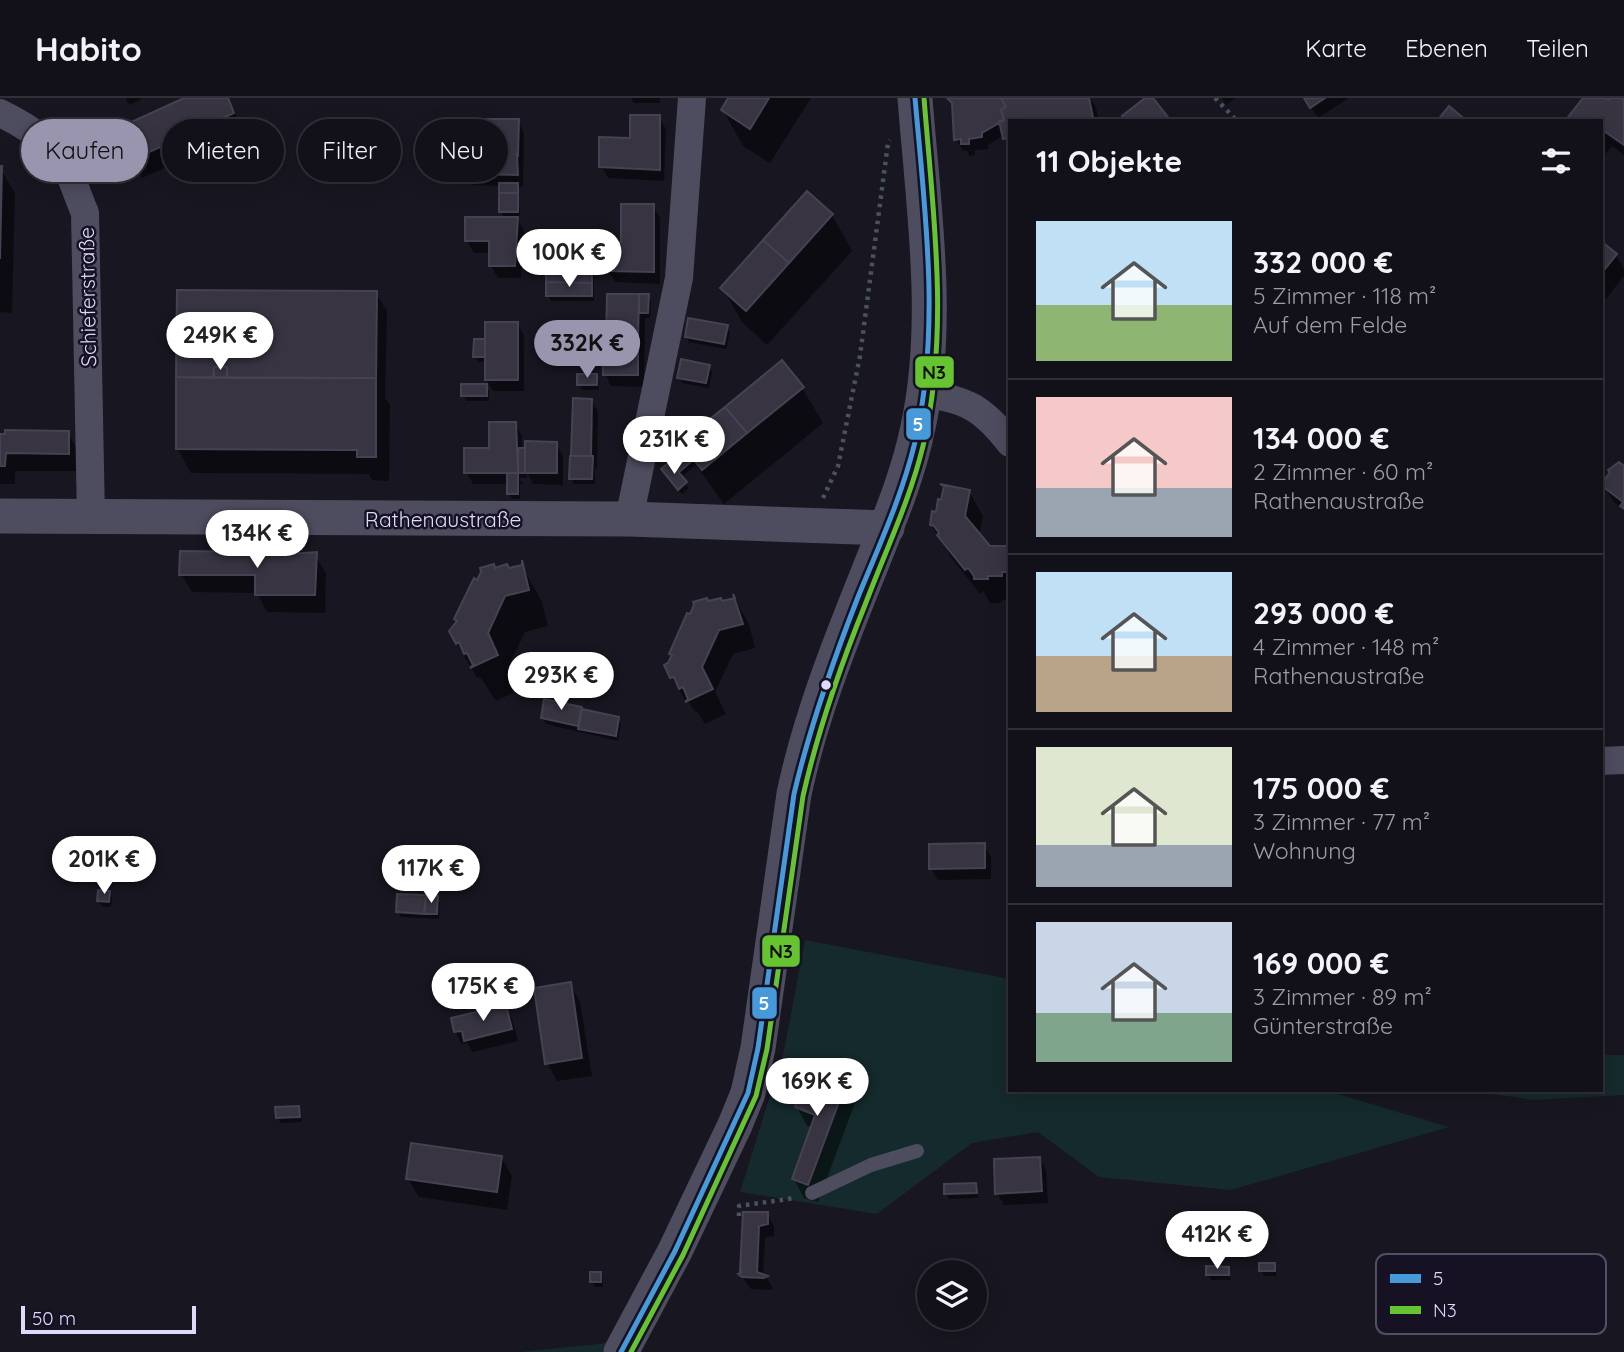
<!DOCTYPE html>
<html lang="de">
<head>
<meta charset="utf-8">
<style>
	body { margin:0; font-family:Quicksand,sans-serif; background:#1f1e25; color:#f1f3f6; height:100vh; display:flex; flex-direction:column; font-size:26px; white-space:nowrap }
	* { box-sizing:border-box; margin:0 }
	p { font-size:23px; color:#9c9da2 }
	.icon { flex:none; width:38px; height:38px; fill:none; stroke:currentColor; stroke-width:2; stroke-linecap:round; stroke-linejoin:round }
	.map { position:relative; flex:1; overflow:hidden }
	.details { position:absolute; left:1008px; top:21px; width:595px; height:973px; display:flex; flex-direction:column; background:#121018; border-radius:0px; box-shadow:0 4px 18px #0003,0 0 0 2px #313037 }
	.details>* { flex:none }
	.guide { position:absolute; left:21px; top:21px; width:665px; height:63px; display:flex; gap:14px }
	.controls { position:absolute; left:917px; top:1162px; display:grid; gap:14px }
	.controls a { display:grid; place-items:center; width:70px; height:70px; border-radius:50%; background:#121018; box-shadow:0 4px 18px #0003,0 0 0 2px #313037; font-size:35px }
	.scale { position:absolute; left:21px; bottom:18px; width:175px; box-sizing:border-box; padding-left:7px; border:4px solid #dfd9fb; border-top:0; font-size:19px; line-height:24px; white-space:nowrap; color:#dfd9fb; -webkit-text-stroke:5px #161224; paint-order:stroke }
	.price { position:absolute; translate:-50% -60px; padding:0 16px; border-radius:24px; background:#fff; color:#222; font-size:23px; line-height:46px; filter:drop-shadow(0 2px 4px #0008) }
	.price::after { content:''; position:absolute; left:50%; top:42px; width:21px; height:16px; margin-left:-10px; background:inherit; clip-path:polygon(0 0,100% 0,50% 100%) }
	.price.active { background:#9995ae; color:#111 }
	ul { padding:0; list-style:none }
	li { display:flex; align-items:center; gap:21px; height:175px; padding:0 28px }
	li+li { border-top:2px solid #313037 }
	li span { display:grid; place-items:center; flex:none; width:196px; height:140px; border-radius:0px; color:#555 }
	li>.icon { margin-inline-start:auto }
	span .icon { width:84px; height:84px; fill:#fffc; stroke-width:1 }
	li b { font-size:30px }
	h2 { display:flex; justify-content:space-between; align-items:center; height:84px; padding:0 28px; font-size:30px }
	.tag { padding:0 24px; border-radius:32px; background:#121018; box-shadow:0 4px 18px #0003,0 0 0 2px #313037; font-size:24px; line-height:63px }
	.tag.active { background:#9995ae; color:#111 }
	header { display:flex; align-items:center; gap:42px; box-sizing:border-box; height:98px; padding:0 35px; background:#121018; border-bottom:2px solid #313037 }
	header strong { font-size:33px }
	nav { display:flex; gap:38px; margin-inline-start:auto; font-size:24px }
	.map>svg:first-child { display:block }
</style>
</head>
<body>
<header>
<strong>Habito</strong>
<nav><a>Karte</a><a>Ebenen</a><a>Teilen</a></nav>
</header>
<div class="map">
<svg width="1624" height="1254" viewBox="0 0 1624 1254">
	<rect width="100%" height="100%" fill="#181620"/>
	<path fill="#152a2c" d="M 805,842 L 1010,881 L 1010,992 L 1324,992 L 1449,1029 L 1231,1092 L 1099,1079 L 1038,1034 L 972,1045 L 877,1116 L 740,1094 L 784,953 Z
		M 1601,957 L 1624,957 L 1624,997 L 1534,1002 L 1463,992 L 1601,992 Z
		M 608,1245 L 603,1254 L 520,1254 Z"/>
	<path fill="#0007" d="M 125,0 L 140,0 L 141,2 L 129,7 Z
		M 189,0 L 228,0 L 243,34 L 142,80 L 132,62 Z
		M 631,0 L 660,0 L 660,5 L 634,5 Z
		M 730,0 L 811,0 L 770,65 L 743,48 L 723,12 Z
		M 949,0 L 1092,0 L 1090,0 L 1096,10 L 1099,23 L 1010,23 L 1010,49 L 1004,37 L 988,47 L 988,51 L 975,52 L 975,57 L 970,58 L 967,53 L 963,53 L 956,41 L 954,11 Z
		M 1222,0 L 1236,0 L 1226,7 Z
		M 1305,0 L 1349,0 L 1318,20 Z
		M 1586,0 L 1603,0 L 1609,5 L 1612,0 L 1618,0 L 1624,4 L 1624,57 L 1612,48 L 1601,61 L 1601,23 Z
		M 659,19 L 666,31 L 664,83 L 608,80 L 601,68 Z
		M 518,23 L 524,35 L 523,89 L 518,89 L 520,119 L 517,119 L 524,133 L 521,180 L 498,180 L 491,168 L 491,155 L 474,155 L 467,143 L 505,121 L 501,114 L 501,88 L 471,87 L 464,75 L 489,47 Z
		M 0,70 L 15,95 L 12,215 L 0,214 Z
		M 653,108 L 660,120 L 660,186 L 615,184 L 608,172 L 623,146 Z
		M 832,117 L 852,153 L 767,247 L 743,225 L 722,190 Z
		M 1601,145 L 1616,157 L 1624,171 L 1624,178 L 1606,201 L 1601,197 Z
		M 591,173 L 594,179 L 594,203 L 551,203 L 548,198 Z
		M 179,193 L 376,195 L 387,213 L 385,300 L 390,307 L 389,383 L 372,382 L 369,376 L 191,375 L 177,350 Z
		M 608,197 L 648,198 L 651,203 L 650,220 L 645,220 L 644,289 L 611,288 L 605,276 L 608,264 Z
		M 517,225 L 524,237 L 524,293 L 493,293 L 486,281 L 486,264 L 478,264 L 475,259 L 484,243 Z
		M 726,229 L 730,234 L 726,251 L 689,244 L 686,238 Z
		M 709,268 L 712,274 L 709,290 L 682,285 L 679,279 Z
		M 596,278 L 599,283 L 599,292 L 582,292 L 579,287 Z
		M 486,288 L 489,293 L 489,303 L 466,303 L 463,297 Z
		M 802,290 L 823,325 L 724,406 L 696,367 L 681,379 L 689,390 L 682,396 L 666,377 L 663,372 L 672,365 Z
		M 591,302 L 598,314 L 597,370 L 595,369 L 595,386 L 574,386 L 571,380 Z
		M 515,326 L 522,338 L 522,352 L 556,346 L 563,358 L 563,387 L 533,386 L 527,375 L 527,380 L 519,380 L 523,386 L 520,386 L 520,401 L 512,401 L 509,395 L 509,386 L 473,386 L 466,374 Z
		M 68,335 L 78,353 L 78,373 L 15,373 L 15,386 L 0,386 L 0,338 Z
		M 1624,371 L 1624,413 L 1614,404 L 1603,386 Z
		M 969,393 L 983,418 L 979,438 L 989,450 L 1010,449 L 1010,502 L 1002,502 L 1001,505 L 990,505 L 983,493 L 980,496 L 953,462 L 931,427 L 937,416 Z
		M 255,455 L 257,459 L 316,458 L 326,476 L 325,515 L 267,514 L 257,495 L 192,494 L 181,476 Z
		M 522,468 L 542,504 L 548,528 L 525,534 L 507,571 L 517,593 L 496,603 L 480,579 L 477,580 L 457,545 L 458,524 L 478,484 L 495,471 Z
		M 735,502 L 749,526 L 755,550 L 733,556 L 715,594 L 726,616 L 705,626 L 697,613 L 695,614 L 688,603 L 686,604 L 672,579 L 673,559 L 671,556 L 691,518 L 708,505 Z
		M 545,603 L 618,620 L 621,626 L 618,643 L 546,626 L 542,620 Z
		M 984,747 L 991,759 L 991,781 L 938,782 L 931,770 Z
		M 109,794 L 112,800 L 111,809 L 102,808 L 98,803 Z
		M 437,800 L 440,805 L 439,821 L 401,819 L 398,814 Z
		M 570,886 L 580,904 L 592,978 L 557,983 L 547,965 Z
		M 506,909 L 512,921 L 518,943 L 473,954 L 467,945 L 462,946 L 455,934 Z
		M 845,986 L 855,1005 L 818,1104 L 804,1100 L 794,1081 L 812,1029 L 807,1028 L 797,1009 Z
		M 298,1010 L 301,1015 L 302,1024 L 280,1025 L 277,1011 Z
		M 501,1059 L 512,1078 L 507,1112 L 419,1099 L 408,1081 Z
		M 1039,1060 L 1046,1072 L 1048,1105 L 1004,1107 L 997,1095 Z
		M 975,1087 L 979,1100 L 949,1101 L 946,1096 Z
		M 744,1115 L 767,1116 L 774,1128 L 774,1138 L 765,1139 L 763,1178 L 766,1179 L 773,1190 L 771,1192 L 751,1191 L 741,1177 L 743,1175 Z
		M 1274,1167 L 1277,1178 L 1264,1178 L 1261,1172 Z
		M 1228,1171 L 1231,1182 L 1211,1182 L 1208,1176 Z
		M 600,1176 L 603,1181 L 603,1189 L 595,1189 L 591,1183 Z"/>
	<path fill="#383442" stroke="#454253" stroke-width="2" d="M 184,0 L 228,0 L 234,15 L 130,63 L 116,31 Z
		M 728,0 L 769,0 L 750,31 L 721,12 Z
		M 947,0 L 1001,0 L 1006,9 L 1001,12 L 1004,22 L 982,35 L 982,39 L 969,41 L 969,46 L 961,46 L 961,41 L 954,42 L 952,5 Z
		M 1001,0 L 1089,0 L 1093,19 L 1082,23 L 1010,23 L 1010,40 L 1003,41 L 999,23 L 1004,22 L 1001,12 L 1006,9 Z
		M 1145,0 L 1153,0 L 1171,23 L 1126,23 L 1122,18 Z
		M 1304,0 L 1325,0 L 1310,10 Z
		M 1583,0 L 1605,0 L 1608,2 L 1610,0 L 1621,0 L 1624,2 L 1624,47 L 1601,31 L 1601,23 L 1565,23 Z
		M 1449,8 L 1467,23 L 1437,23 Z
		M 630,17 L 660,17 L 660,72 L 599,69 L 599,39 L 630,40 Z
		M 487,21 L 519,21 L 518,57 L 517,56 L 518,77 L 462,76 L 462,45 L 487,45 Z
		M 0,68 L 2,68 L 0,161 Z
		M 499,85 L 518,85 L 518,95 L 499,95 Z
		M 807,93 L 833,116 L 789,165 L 763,142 Z
		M 499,95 L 518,95 L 518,114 L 499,114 Z
		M 621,106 L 654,106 L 654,174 L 606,173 L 606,144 L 621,144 Z
		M 465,119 L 518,119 L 515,168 L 489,168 L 489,143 L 465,143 Z
		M 763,142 L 789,165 L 746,213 L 720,190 Z
		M 1601,143 L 1617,156 L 1601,176 Z
		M 546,172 L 592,172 L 592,185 L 546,184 Z
		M 546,184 L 592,185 L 592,198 L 546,198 Z
		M 177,192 L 377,193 L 376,280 L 227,280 L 227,269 L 214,269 L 213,280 L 176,279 Z
		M 607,196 L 639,196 L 638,242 L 606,242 Z
		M 639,196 L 649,196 L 648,215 L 639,215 Z
		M 688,220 L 728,227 L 724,246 L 685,239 Z
		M 485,224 L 518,224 L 518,282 L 485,282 Z
		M 474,241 L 485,241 L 485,259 L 473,259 Z
		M 606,242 L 638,242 L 638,277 L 603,277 L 603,262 L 606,262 Z
		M 681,261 L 710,267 L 706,285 L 677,280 Z
		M 782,262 L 804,289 L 747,335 L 725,309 Z
		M 214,269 L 227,269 L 227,280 L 214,280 Z
		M 577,276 L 597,276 L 597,287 L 577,287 Z
		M 176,279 L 376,280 L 376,359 L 357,359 L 357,352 L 176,351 Z
		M 461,286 L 487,286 L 487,298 L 461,298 Z
		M 573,300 L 592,301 L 591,358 L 571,358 Z
		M 725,309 L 747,335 L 702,372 L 680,345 Z
		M 489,324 L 516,324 L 518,375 L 464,375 L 464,350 L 489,350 Z
		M 5,332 L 69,333 L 69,356 L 6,355 L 5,368 L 0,368 L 0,336 L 5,336 Z
		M 525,343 L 557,344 L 557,375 L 525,375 Z
		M 682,346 L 694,361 L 679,374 L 666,359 Z
		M 518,350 L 525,350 L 525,375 L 518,375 Z
		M 570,358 L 593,358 L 592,381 L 569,381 Z
		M 670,364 L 687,384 L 678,392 L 661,371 Z
		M 1619,364 L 1624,368 L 1624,411 L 1620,408 L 1623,404 L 1601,387 L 1610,374 L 1608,372 Z
		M 507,375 L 518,375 L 518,396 L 507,396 Z
		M 940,386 L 970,392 L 965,418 L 990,448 L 1010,448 L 1010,474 L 1002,474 L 1002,478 L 988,478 L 988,481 L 974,481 L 974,478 L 968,470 L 965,472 L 937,437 L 939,435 L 934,428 L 930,427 L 932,413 L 936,414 L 938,401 L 941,402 L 944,388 Z
		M 180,453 L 256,454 L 256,457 L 289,457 L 289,456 L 317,454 L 315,497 L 255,497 L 255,477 L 179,477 Z
		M 522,462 L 529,492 L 505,498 L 488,535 L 498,557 L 470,570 L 473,567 L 467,555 L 464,556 L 459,544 L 456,546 L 449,533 L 457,523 L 454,521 L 474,480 L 477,482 L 481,474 L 480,470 L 494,466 L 495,470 L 507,466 L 509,470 L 522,467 Z
		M 733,496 L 743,526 L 719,532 L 702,569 L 713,591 L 685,604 L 688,601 L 683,589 L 679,591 L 674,579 L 670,580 L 664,567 L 668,565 L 672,557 L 669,556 L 687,515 L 690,516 L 694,507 L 693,504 L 707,500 L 708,503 L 721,500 L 722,503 L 735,500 Z
		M 544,601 L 582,609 L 578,628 L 541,620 Z
		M 582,611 L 619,619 L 616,638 L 578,631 Z
		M 985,745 L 985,770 L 929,771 L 929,746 Z
		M 98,792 L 110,793 L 109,804 L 97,803 Z
		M 397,796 L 426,797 L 424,816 L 396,814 Z
		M 426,797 L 438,798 L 437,816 L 424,816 Z
		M 571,884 L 582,960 L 545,966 L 534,890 Z
		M 506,907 L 512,931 L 464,943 L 462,933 L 454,934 L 451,920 Z
		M 808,971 L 846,985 L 808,1087 L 792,1081 L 815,1017 L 795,1009 Z
		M 299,1008 L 300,1019 L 276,1020 L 275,1009 Z
		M 411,1045 L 502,1058 L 497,1094 L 406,1081 Z
		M 1040,1059 L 1042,1093 L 995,1096 L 994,1061 Z
		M 976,1085 L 977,1095 L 944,1096 L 944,1086 Z
		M 743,1114 L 768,1114 L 768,1126 L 759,1128 L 757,1174 L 768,1178 L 764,1180 L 742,1179 L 738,1176 L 742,1174 L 740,1174 Z
		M 1259,1165 L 1275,1165 L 1275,1173 L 1259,1173 Z
		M 1206,1168 L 1229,1169 L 1229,1177 L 1206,1177 Z
		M 590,1174 L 601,1174 L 601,1184 L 590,1184 Z"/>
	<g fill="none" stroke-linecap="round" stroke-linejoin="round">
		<path stroke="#49525f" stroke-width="4.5" stroke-dasharray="3.5 5" stroke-linecap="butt" d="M 1215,0 L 1237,23
			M 823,400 L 838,368 L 860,258 L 888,45 L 890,42
			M 739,1118 L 739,1108 L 795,1100"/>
		<path stroke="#4e4c5f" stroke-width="14" d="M 812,1095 L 871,1067 L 917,1053"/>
		<path stroke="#4e4c5f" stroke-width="28" d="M 0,15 C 25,27 55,46 68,72 C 74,86 79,101 85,115 L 91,420
			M 924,295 C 967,302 983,310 1010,345
			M 629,421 L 679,180 L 692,0
			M 1601,663 L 1624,662"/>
		<path stroke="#4e4c5f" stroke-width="35" d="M 0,418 L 629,421 L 887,430
			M 621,1254 L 675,1153 L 735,1027 L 748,995 L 758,950 L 794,696 C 810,620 839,547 868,475 C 887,427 908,379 918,329 C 941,224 923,106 915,0"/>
		<g stroke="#161224" stroke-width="10">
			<path id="bus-1" d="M 621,1254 L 675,1153 L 748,995 L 758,950 L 794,696 C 810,628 833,563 858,499 C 879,448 902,398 915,344 C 941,231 925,114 915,0"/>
		</g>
		<g stroke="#161224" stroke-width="10">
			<path id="bus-2" d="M 631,1254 L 683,1157 L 756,998 L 767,951 L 803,698 C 818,632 840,569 865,507 C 885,454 910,402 923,348 C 950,233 933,115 924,0"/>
		</g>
		<use href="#bus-1" stroke="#479ada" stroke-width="5"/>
		<use href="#bus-2" stroke="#66c430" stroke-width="5"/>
	</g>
	<circle fill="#dfd9fb" stroke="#161224" stroke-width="2.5" cx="826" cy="587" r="6"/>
	<g text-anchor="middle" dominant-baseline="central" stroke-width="5" stroke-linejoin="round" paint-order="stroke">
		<g font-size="21" fill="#dfd9fb" stroke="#161224">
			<text transform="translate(87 199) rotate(-91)">Schieferstraße</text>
			<text x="443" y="421">Rathenaustraße</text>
		</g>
	</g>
	<rect x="1376" y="1156" width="230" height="80" rx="10" fill="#161224" stroke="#524e64" stroke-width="2"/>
	<rect x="1390" y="1176" width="31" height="9" fill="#479ada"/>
	<rect x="1390" y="1208" width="31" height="8" fill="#66c430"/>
	<g font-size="19" fill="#dfd9fb">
		<text x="1433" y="1187">5</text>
		<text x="1433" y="1219">N3</text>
	</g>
	<g stroke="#161224" stroke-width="2.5">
		<rect x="914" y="257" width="41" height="34" rx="7" fill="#66c430"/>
		<rect x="905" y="309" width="27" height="34" rx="7" fill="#479ada"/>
		<rect x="761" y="836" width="40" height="34" rx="7" fill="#66c430"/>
		<rect x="751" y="888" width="27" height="34" rx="7" fill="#479ada"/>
	</g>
	<g font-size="19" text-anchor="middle" font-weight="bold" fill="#fff">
		<text x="918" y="333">5</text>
		<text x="764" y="912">5</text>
	</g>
	<g font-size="19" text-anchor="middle" font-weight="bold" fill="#111">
		<text x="934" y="281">N3</text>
		<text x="781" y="860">N3</text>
	</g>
</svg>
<div class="controls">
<a><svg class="icon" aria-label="layers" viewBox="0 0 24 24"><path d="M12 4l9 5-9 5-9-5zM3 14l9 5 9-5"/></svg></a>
</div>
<div class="scale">50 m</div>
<b class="price" style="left:569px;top:191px">100K €</b>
<b class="price" style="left:220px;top:274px">249K €</b>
<b class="price active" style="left:587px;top:282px">332K €</b>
<b class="price" style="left:674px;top:378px">231K €</b>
<b class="price" style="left:257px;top:472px">134K €</b>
<b class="price" style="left:561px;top:614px">293K €</b>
<b class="price" style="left:104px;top:798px">201K €</b>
<b class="price" style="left:431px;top:807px">117K €</b>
<b class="price" style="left:483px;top:925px">175K €</b>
<b class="price" style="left:817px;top:1020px">169K €</b>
<b class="price" style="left:1217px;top:1173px">412K €</b>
<div class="guide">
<a class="tag active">Kaufen</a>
<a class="tag">Mieten</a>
<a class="tag">Filter</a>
<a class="tag">Neu</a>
</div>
<section class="details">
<h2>11 Objekte<svg class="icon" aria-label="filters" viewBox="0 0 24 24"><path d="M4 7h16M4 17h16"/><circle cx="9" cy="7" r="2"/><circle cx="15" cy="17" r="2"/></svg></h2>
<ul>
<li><span style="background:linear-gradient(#bfe0f5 60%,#8fb573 0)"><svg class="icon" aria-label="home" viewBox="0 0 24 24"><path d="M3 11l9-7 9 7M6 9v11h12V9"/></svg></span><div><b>332 000 €</b><p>5 Zimmer · 118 m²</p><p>Auf dem Felde</p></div></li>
<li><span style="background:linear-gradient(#f6c9c9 65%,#9aa5b1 0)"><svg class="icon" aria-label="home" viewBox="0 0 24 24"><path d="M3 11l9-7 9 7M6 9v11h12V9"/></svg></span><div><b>134 000 €</b><p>2 Zimmer · 60 m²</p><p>Rathenaustraße</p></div></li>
<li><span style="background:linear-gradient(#bfe0f5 60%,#b9a48a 0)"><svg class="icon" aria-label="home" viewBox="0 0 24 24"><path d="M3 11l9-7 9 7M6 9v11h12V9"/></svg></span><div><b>293 000 €</b><p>4 Zimmer · 148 m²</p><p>Rathenaustraße</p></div></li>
<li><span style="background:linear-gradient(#dfe7d0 70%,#9aa5b1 0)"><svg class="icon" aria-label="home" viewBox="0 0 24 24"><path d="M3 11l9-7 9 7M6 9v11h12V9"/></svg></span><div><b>175 000 €</b><p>3 Zimmer · 77 m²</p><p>Wohnung</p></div></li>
<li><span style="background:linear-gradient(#c9d6e8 65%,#7fa58c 0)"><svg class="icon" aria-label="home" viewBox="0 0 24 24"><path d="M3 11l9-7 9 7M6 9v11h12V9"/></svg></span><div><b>169 000 €</b><p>3 Zimmer · 89 m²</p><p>Günterstraße</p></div></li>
</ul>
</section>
</div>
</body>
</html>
